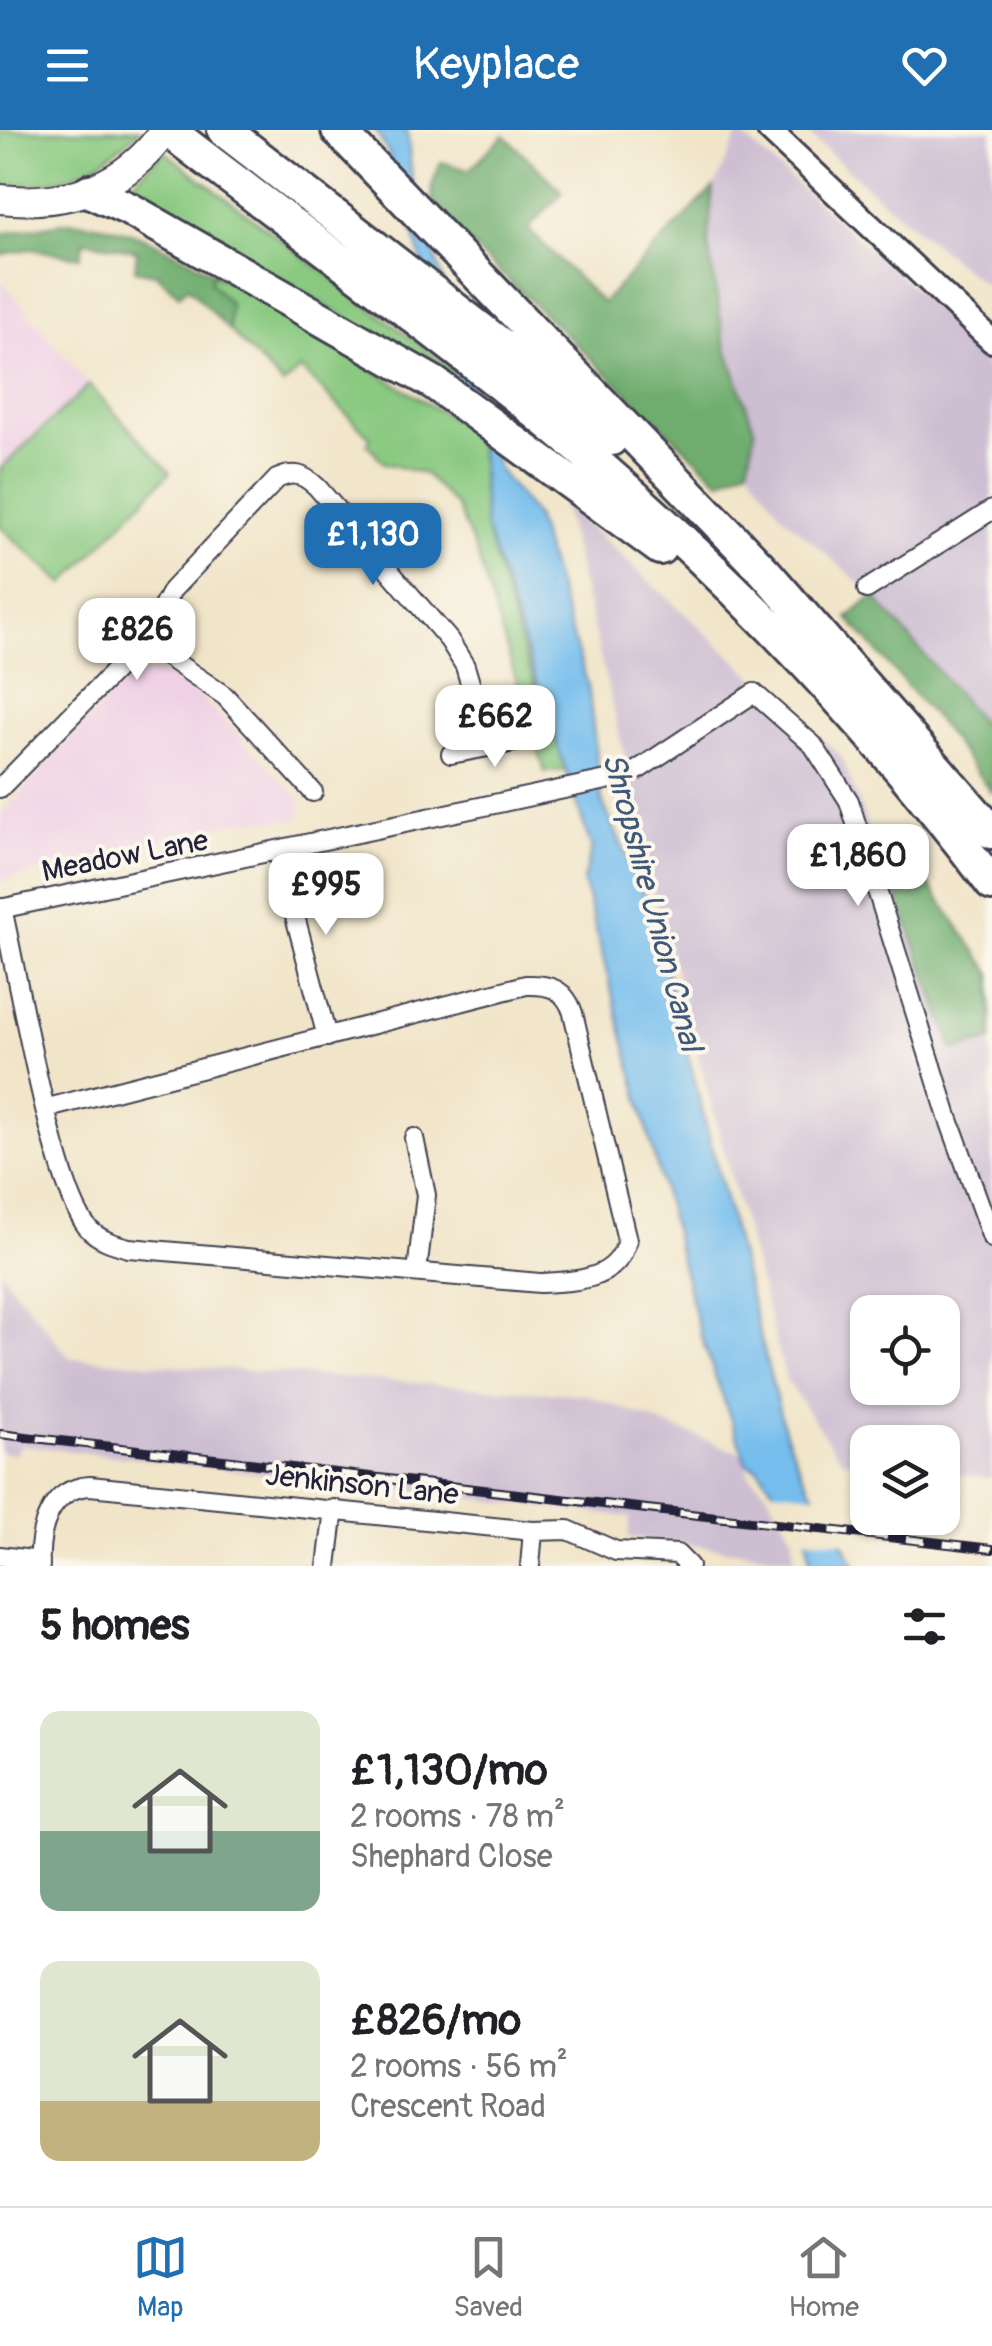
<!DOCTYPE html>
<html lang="en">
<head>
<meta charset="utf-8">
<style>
	body { margin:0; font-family:Pangolin,sans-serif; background:#f6f6f6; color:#202124; height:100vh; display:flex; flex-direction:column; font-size:38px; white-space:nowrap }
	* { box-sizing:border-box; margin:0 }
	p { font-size:32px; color:#757577 }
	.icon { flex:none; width:55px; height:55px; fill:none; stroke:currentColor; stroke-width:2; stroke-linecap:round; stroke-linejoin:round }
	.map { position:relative; height:1436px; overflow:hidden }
	.side { display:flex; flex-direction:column; background:#fff; flex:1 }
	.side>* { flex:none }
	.tools { position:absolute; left:850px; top:1165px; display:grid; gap:20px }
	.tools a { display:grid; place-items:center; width:110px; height:110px; border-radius:20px; background:#fff; box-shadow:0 2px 8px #0004; font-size:50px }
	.price { position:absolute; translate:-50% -85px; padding:0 22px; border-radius:20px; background:#fff; color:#222; font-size:32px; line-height:65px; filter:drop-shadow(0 2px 5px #0008) }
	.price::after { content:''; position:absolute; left:50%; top:60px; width:30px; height:22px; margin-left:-15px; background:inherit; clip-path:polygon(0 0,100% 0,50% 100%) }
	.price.active { background:#1f6fb2; color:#fff }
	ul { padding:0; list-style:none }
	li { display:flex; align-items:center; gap:30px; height:250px; padding:0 40px }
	li span { display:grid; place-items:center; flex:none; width:280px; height:200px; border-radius:20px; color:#555 }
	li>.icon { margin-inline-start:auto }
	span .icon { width:120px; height:120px; fill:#fffc; stroke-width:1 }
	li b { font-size:42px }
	h2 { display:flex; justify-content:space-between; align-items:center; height:120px; padding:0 40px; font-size:42px }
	header { display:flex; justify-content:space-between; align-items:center; height:130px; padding:0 40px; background:#1f6fb2; color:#fff; font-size:45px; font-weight:600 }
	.menu { display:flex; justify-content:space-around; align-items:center; height:140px; border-top:2px solid #e0e0e0; background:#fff; font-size:28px; color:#757577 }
	.menu a { display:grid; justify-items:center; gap:5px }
	.menu .active { color:#1f6fb2 }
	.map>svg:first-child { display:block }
</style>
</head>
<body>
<header><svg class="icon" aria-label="menu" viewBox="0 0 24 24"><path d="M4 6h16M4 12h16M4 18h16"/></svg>Keyplace<svg class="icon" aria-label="heart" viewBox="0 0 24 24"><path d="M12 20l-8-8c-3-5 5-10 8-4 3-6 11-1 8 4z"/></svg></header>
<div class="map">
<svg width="992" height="1436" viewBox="0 0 992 1436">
	<rect width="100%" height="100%" fill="#fbf7ec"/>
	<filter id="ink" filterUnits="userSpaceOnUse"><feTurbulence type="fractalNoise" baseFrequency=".01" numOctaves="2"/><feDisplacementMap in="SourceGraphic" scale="20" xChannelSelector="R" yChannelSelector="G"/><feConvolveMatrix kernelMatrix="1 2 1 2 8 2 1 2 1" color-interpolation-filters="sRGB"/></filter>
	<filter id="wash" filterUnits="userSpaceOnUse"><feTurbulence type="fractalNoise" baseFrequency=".0048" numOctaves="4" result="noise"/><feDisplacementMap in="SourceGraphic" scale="40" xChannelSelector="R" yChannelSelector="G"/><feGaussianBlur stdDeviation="2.25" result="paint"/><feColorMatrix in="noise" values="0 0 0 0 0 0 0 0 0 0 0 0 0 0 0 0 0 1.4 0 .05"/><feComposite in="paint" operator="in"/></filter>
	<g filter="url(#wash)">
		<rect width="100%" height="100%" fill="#f1e5c9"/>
		<path fill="#efd0e5" d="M 0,149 L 89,255 L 0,339 Z
			M 153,541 L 184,550 L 300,669 L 300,690 L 244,690 L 0,751 L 0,685 L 128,548 Z"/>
		<path fill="#cdbed2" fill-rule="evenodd" d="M 804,0 L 992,0 L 992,161 L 887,75 Z
			M 739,3 L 936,178 L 992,243 L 992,605 L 874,466 L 782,385 L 748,337 L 755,301 L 724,210 L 708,114 L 713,59 Z
			M 562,372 L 841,626 L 953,919 L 992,910 L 992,1348 L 943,1342 L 942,1312 L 868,1312 L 867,1333 L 841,1330 L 786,1249 L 637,701 L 634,664 ZM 868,1182 L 942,1182 L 942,1258 L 868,1258 Z
			M 0,1141 L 70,1228 L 587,1265 L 743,1324 L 749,1345 L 765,1359 L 793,1407 L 794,1428 L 628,1407 L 631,1387 L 21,1315 L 16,1324 L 0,1322 Z"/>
		<path fill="#89c980" stroke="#56765e" stroke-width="2.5" d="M 0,0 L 140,0 C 97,40 61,59 0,54 Z
			M 164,21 L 452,239 L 454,252 L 126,59 Z
			M 212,145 L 222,147 L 474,302 C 486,334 478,368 487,400 C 509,481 535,563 568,640 L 545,642 L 477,424 L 457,377 L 425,344 L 384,333 L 367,314 L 371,308 L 301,239 L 283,255 L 229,200 L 230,174 L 210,153 Z
			M 89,255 L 170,342 L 64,454 L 0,397 L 0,339 Z"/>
		<path fill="#6ead6e" stroke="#486854" stroke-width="2.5" d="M 504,5 L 563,62 L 528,99 L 602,173 L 713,58 L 708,114 L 724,210 L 755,301 L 748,337 L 720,351 L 433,79 L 432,55 L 441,32 L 469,40 Z
			M 67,92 C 125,92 172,120 222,147 L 212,145 L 210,152 L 230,174 L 229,200 L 188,157 L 179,165 L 156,144 L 135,140 L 137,121 L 84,111 L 80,127 L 30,119 L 0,125 L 0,104 Z
			M 874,466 L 992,605 L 992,663 L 939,593 L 848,488 Z
			M 892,721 L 922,745 L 992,844 L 992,910 L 954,920 L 890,747 Z"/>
		<path fill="#75bded" stroke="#4c7094" stroke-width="2.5" d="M 376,0 L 407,0 L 412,47 L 498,339 L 535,386 L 588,556 L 602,671 L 652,784 L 785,1303 L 800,1339 L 856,1436 L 811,1436 L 807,1405 L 758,1338 L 747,1334 L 700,1204 L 583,750 L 592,719 L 485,396 L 480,318 L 389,25 Z"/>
		<path fill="#f1e5c9" d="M 765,1359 L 823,1365 L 848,1412 L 803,1408 Z"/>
	</g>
	<g filter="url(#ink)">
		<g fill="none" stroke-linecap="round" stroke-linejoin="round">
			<g stroke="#413f50" stroke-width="22">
				<path id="minor" d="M 867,459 L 992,380
					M 144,511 L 225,566 L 313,662
					M 451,624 L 530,609
					M 0,658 L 144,511 L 172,460 L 277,349 C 294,341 303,344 317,357 L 449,510 L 465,536 L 489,617
					M 278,722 L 327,907
					M 2,778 C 17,842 53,1058 88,1098 C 99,1110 114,1114 129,1118 L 540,1153 C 576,1151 618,1151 627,1110 L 573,883 C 565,859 550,854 526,855 L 48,978
					M 0,779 L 630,645 L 754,563 L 813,615 L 849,671 L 948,987 L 992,1108
					M 414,1008 L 426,1065 L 417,1142
					M 0,1426 L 40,1431
					M 40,1436 C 38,1401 49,1358 90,1356 L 533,1401 L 568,1400 L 616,1421 L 677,1424 L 689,1436
					M 327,1436 L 334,1379
					M 530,1436 L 533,1401"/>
			</g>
			<g stroke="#413f50" stroke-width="28">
				<path id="tertiary" d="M 769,0 L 992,211"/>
			</g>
			<g stroke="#413f50" stroke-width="32">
				<path id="primary" d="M 0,69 C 67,76 126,57 165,0"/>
			</g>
			<g stroke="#413f50" stroke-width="38">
				<path id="motorway" d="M 168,0 C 286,91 407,179 523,272 C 697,412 858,576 992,754
					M 224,0 L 514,225 L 611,309
					M 338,0 L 765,442 L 992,702
					M 89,61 L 129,79 L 434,253 L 660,418"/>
			</g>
			<use href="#minor" stroke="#fff" stroke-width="18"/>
			<use href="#tertiary" stroke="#fff" stroke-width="22"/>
			<use href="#primary" stroke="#fff" stroke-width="28"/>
			<use href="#motorway" stroke="#fff" stroke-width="32"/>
			<g stroke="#22223b" stroke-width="10">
				<path id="rail" d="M 0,1304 L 992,1419"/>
			</g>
			<use href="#rail" stroke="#fbf7ec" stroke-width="6" stroke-dasharray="19" stroke-linecap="butt"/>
		</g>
	</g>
	<g text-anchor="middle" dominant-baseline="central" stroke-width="8" stroke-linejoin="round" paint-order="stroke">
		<g font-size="30" fill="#22223b" stroke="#fbf7ec">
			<text transform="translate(125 726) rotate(-11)">Meadow Lane</text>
			<text transform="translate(362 1355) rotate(6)">Jenkinson Lane</text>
		</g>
		<g font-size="32" font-style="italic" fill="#3f5879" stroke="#fbf7ec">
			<text transform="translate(652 772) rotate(75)">Shropshire Union Canal</text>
		</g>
	</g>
</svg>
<div class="tools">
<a><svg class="icon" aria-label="locate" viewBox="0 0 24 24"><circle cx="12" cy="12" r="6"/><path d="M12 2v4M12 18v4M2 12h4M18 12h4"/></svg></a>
<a><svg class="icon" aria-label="layers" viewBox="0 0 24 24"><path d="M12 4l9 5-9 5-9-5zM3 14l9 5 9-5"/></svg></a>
</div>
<b class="price active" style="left:373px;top:458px">£1,130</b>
<b class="price" style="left:137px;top:553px">£826</b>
<b class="price" style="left:495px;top:640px">£662</b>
<b class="price" style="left:858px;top:779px">£1,860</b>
<b class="price" style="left:326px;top:808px">£995</b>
</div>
<section class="side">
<h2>5 homes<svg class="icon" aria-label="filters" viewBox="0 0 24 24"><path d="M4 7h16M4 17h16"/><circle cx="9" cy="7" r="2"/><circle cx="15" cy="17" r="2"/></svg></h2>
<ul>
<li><span style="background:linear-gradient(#dfe7d0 60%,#7fa58c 0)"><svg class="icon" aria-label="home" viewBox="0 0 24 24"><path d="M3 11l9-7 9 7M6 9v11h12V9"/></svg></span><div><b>£1,130/mo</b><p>2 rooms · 78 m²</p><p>Shephard Close</p></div></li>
<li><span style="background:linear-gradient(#dfe7d0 70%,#c2b280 0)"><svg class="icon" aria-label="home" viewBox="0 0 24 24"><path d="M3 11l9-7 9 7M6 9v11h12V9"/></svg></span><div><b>£826/mo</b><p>2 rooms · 56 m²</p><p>Crescent Road</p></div></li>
</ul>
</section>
<nav class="menu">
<a class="active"><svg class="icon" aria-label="map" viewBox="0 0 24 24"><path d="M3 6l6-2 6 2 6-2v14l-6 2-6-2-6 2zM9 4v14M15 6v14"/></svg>Map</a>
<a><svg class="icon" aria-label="saved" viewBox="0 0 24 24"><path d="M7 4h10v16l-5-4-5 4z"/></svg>Saved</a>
<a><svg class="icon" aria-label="home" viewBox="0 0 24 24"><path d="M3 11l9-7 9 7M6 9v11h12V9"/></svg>Home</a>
</nav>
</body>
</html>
